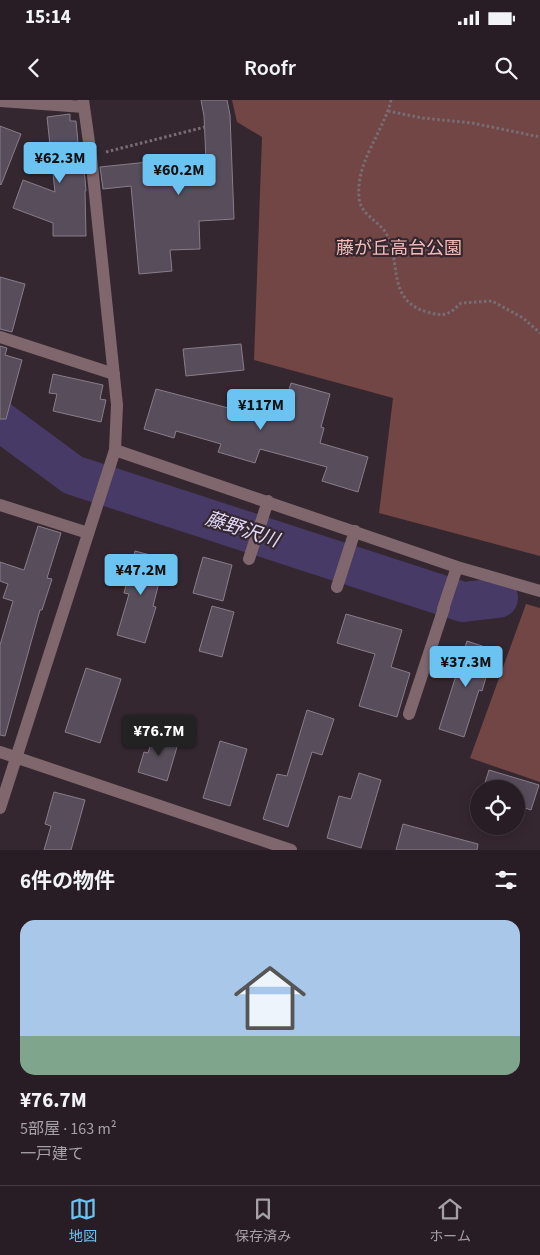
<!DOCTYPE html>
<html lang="ja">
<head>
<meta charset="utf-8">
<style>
	body { margin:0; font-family:"Source Sans 3","Noto Sans JP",sans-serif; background:#342a31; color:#f1f3f6; height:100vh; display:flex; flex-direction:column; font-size:19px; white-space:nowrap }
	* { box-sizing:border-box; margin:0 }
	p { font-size:16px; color:#a5a2a6 }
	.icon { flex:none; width:28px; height:28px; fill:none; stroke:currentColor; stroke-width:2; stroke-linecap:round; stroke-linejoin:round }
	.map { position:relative; height:750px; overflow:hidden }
	.panel { display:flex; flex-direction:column; background:#281d24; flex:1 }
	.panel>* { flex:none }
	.tools { position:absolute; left:470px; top:680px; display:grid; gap:10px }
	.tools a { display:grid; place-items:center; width:55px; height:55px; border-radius:50%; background:#281d24; box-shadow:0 2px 12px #0003,0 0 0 1px #443b41; font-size:25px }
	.price { position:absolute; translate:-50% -42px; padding:0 11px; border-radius:5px; background:#6bc3f2; color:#111; font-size:16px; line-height:32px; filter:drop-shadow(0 1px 2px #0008) }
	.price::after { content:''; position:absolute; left:50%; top:30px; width:15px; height:11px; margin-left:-8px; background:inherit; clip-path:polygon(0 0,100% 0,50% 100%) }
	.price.selected { background:#222; color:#fff }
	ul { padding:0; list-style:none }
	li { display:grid; align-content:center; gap:10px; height:265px; padding:0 20px }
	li+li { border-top:1px solid #443b41 }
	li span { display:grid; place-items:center; height:155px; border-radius:15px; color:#555 }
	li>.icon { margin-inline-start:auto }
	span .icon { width:90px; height:90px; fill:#fffc; stroke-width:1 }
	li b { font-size:21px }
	h2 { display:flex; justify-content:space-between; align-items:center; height:60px; padding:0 20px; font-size:21px }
	.status { display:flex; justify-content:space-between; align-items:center; height:35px; padding:0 25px; background:#281d24; direction:ltr }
	.status svg { height:14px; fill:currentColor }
	header { display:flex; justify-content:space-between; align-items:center; height:65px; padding:0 20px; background:#281d24; font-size:22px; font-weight:600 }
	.tabs { display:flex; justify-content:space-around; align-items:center; height:70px; border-top:1px solid #443b41; background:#281d24; font-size:14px; color:#a5a2a6 }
	.tabs a { display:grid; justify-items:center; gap:2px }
	.tabs .selected { color:#6bc3f2 }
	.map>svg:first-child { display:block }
</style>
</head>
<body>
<div class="status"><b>15:14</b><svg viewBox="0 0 49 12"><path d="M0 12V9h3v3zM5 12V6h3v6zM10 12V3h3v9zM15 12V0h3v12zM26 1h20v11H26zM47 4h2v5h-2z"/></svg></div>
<header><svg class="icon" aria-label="back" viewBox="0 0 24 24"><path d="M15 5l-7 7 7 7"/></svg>Roofr<svg class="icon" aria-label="search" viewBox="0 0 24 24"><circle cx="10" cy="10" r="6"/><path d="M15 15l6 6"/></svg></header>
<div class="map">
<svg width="540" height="750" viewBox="0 0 540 750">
	<rect width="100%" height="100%" fill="#352730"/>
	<path fill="#714645" d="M 232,0 L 540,0 L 540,456 L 379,413 L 393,298 L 254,260 L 262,37 L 237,22 Z
		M 526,504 L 540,508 L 540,682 L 470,658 Z"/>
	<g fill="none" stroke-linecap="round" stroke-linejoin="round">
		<path stroke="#483a66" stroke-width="40" d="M 0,321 L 73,375 L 463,502 L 498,498"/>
	</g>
	<path fill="#584d5b" stroke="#887d8b" d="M 201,0 L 227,0 L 230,15 L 234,119 L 199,121 L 200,149 L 170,150 L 172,171 L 139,174 L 131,86 L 103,89 L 100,67 L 158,61 L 160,84 L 207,82 L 204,16 Z
		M 70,14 L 70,21 L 76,21 L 80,64 L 82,68 L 84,68 L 86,91 L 85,91 L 86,136 L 53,136 L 53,123 L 13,108 L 23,80 L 55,92 L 47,17 Z
		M 0,26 L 21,34 L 1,85 L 0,84 Z
		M 0,177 L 25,184 L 12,232 L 0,229 Z
		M 241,244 L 244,270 L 186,276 L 183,249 Z
		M 0,246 L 7,248 L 5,255 L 22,260 L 6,319 L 0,319 Z
		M 53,274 L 103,285 L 100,299 L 106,300 L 101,322 L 53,311 L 57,294 L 49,293 Z
		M 291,283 L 330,294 L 321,327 L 324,328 L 320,343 L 368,357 L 358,392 L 322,381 L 327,367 L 260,349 L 255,363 L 218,352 L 221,344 L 176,331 L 174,338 L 144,329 L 156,289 L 236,310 L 239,300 L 282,314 Z
		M 38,426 L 61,433 L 47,478 L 52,479 L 42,510 L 40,510 L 5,636 L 0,635 L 0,545 L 13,501 L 3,498 L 8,484 L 0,481 L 0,462 L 24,470 Z
		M 135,451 L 165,459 L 153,506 L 156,507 L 145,543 L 117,535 L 129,494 L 124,493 Z
		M 203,457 L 232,465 L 223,501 L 193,493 Z
		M 212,506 L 234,512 L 222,557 L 199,551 Z
		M 346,514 L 402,530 L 391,567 L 410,573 L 397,617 L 359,606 L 375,554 L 337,543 Z
		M 467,541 L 494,550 L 482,591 L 479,590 L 464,637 L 439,629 Z
		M 86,568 L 121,579 L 100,643 L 65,632 Z
		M 307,610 L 334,619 L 322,655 L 312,652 L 288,727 L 263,719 L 277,674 L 287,676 Z
		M 154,633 L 179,640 L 167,681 L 138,672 L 144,652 L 148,653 Z
		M 220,641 L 247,649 L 230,706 L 203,698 Z
		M 489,670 L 539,685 L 531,710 L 516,705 L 516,689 L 483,689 Z
		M 359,673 L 381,680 L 361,748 L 327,738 L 339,696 L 351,699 Z
		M 54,692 L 85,700 L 71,750 L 44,750 L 51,726 L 45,724 Z
		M 403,724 L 478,744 L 477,750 L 396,750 Z"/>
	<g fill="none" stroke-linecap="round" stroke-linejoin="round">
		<path stroke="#796d75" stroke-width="3" stroke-dasharray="2.5 2.5" stroke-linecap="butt" d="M 391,0 C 383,33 356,61 359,97 C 360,115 378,120 386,133 C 402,162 386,200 427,212 C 444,217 449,215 461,203 L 492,201 L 523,218 L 540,233
			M 388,11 L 422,18 L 472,23 L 540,37
			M 106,52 L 205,27"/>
		<path stroke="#80676d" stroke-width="12" d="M 0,1 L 84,7
			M 0,237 L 114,274
			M 115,350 L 457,467 L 540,491
			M 0,405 L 88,433
			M 249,459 L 268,401
			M 337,487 L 355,431
			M 443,509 L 457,467
			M 409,614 L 444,508
			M 0,652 L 291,750
			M 0,708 L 115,350 L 117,305 L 91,56 L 83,0"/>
	</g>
	<g text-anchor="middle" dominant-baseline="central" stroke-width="4.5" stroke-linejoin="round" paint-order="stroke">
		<g font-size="18" fill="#f4bdba" stroke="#352730">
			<text x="399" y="148">藤が丘高台公園</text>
		</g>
		<g font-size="19" font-style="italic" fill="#e1d9f8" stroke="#352730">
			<text transform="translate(242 430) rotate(18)">藤野沢川</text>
		</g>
	</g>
</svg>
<div class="tools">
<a><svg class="icon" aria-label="locate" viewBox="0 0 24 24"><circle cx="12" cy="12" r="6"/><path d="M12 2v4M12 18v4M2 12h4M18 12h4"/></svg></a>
</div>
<b class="price" style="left:60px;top:84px">¥62.3M</b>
<b class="price" style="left:179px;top:96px">¥60.2M</b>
<b class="price" style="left:261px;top:331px">¥117M</b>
<b class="price" style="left:141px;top:496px">¥47.2M</b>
<b class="price" style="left:466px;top:588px">¥37.3M</b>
<b class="price selected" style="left:159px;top:657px">¥76.7M</b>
</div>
<section class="panel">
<h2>6件の物件<svg class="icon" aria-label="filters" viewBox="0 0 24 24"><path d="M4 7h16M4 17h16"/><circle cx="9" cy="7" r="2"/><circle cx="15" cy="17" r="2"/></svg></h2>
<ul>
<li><span style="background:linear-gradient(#a9c7e8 75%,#7fa58c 0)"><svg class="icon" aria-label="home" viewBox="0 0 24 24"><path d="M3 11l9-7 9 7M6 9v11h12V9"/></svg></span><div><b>¥76.7M</b><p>5部屋 · 163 m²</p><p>一戸建て</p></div></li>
</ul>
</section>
<nav class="tabs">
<a class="selected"><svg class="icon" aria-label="map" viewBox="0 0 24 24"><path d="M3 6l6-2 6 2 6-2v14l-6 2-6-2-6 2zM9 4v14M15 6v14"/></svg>地図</a>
<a><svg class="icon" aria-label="saved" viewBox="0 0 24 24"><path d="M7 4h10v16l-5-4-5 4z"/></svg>保存済み</a>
<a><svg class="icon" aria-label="home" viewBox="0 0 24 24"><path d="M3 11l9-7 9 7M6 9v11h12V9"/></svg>ホーム</a>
</nav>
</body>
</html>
